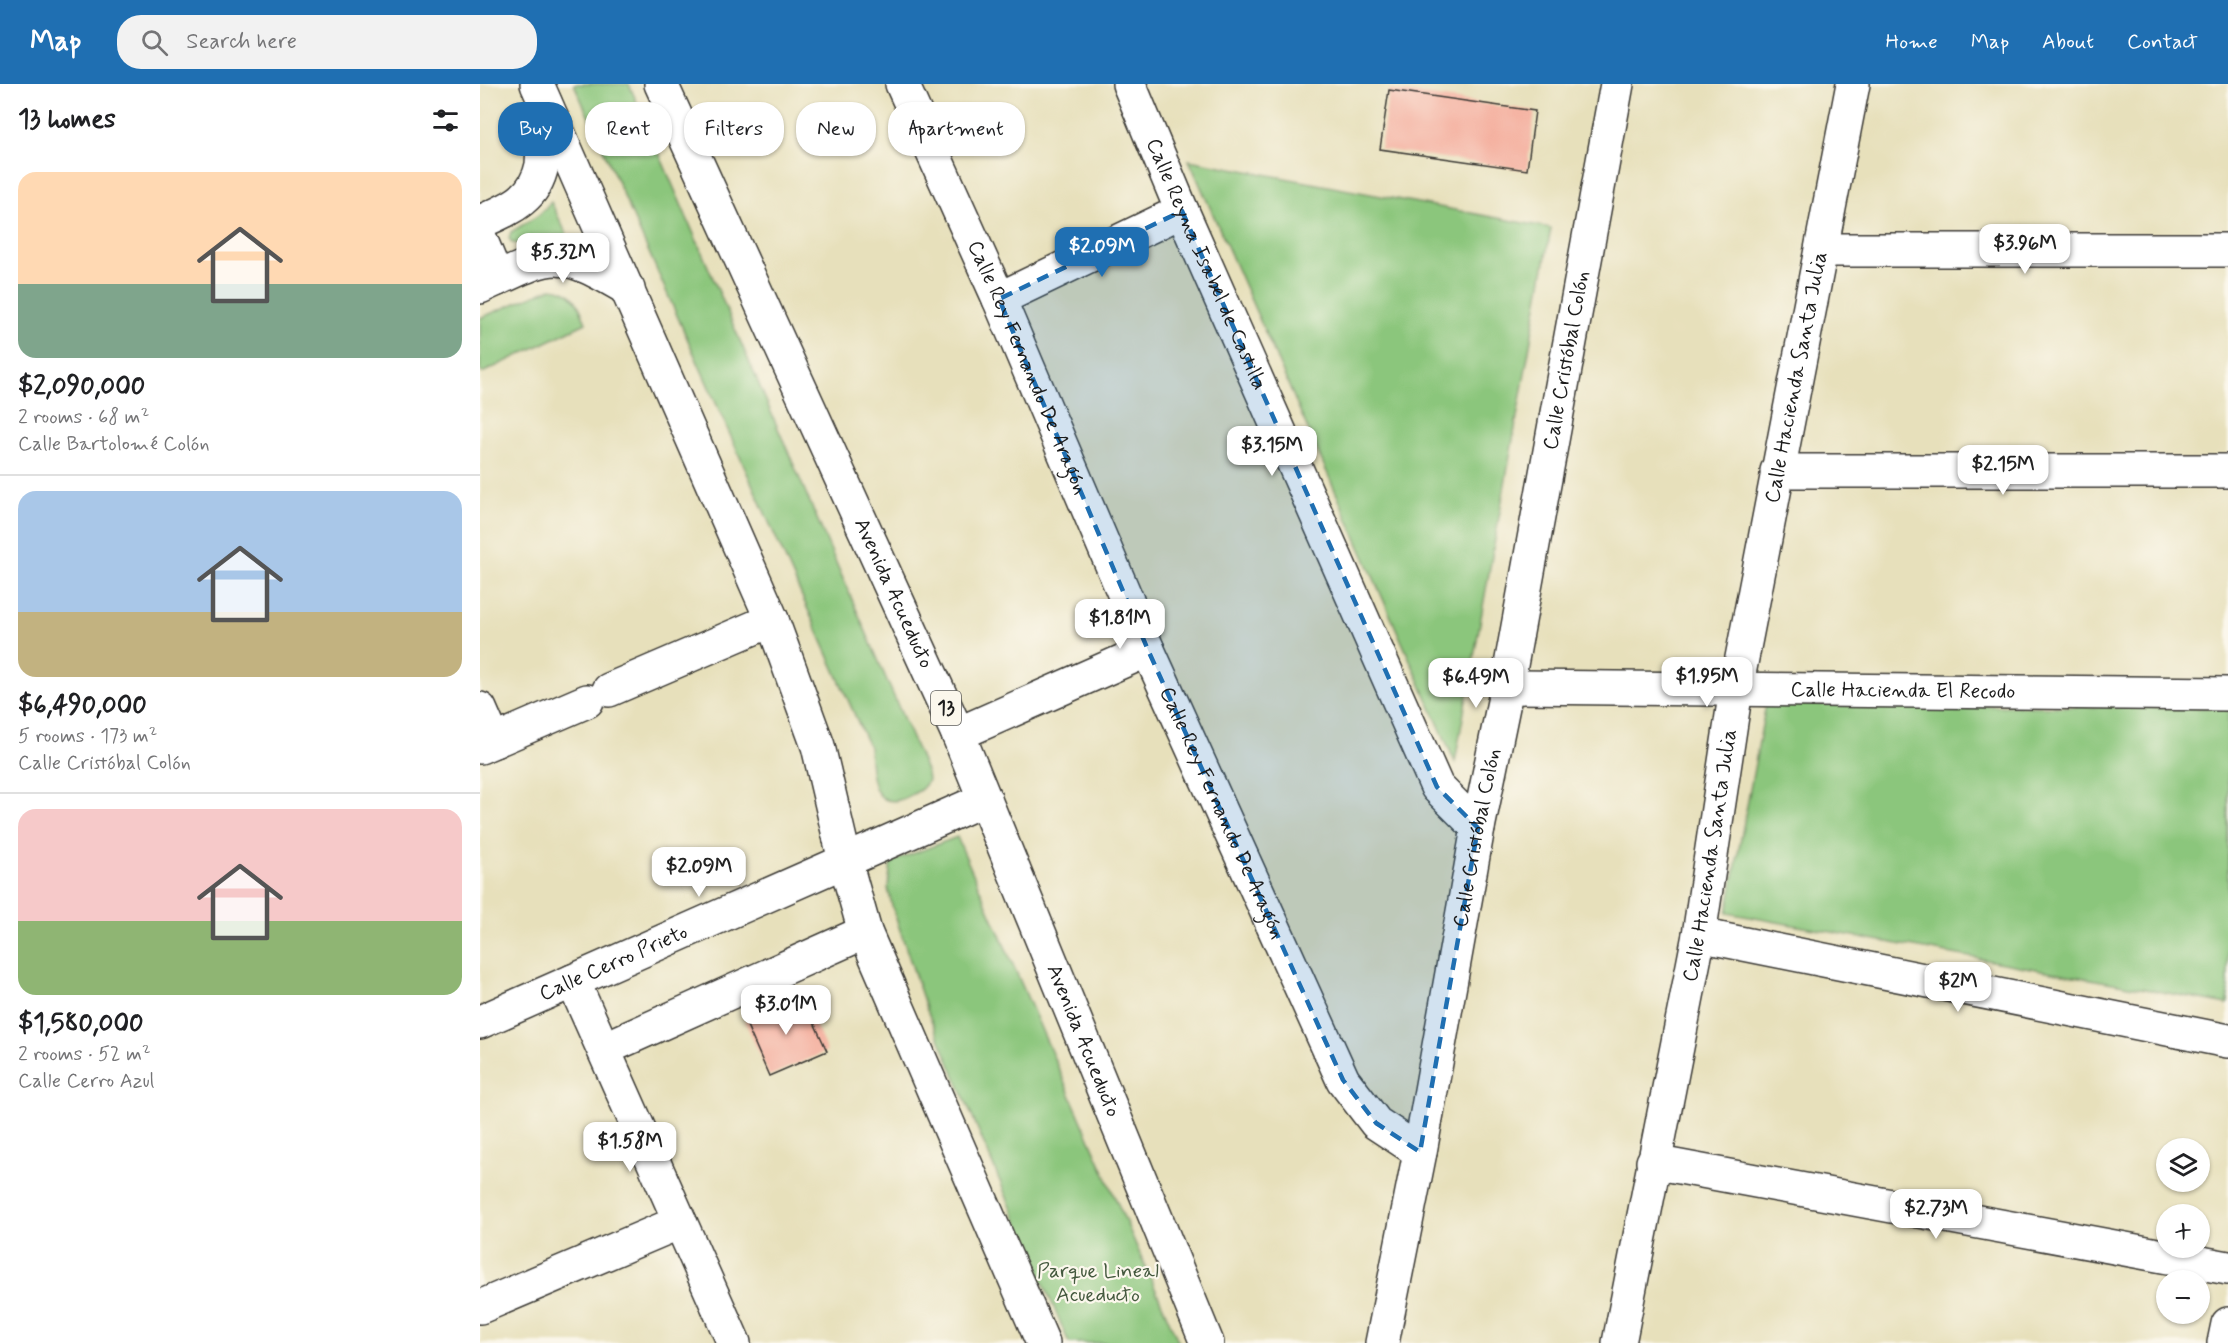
<!DOCTYPE html>
<html lang="en">
<head>
<meta charset="utf-8">
<style>
	body { margin:0; font-family:Mynerve,sans-serif; background:#f2f2f2; color:#202124; height:100vh; display:flex; flex-direction:column; font-size:22px; white-space:nowrap }
	* { box-sizing:border-box; margin:0 }
	p { font-size:20px; color:#757577 }
	.icon { flex:none; width:33px; height:33px; fill:none; stroke:currentColor; stroke-width:2; stroke-linecap:round; stroke-linejoin:round }
	.map { position:relative; flex:1; overflow:hidden }
	.sheet { display:flex; flex-direction:column; background:#fff; width:480px }
	.sheet>* { flex:none }
	.hud { position:absolute; left:18px; top:18px; width:570px; height:54px; display:flex; gap:12px }
	.buttons { position:absolute; left:1676px; top:1054px; display:grid; gap:12px }
	.buttons a { display:grid; place-items:center; width:54px; height:54px; border-radius:50%; background:#fff; box-shadow:0 2px 4px #0004; font-size:30px }
	.price { position:absolute; translate:-50% -51px; padding:0 14px; border-radius:12px; background:#fff; color:#222; font-size:20px; line-height:39px; filter:drop-shadow(0 2px 3px #0008) }
	.price::after { content:''; position:absolute; left:50%; top:36px; width:18px; height:14px; margin-left:-9px; background:inherit; clip-path:polygon(0 0,100% 0,50% 100%) }
	.price.selected { background:#1f6fb2; color:#fff }
	ul { padding:0; list-style:none }
	li { display:grid; align-content:center; gap:12px; height:318px; padding:0 18px }
	li+li { border-top:2px solid #e0e0e0 }
	li span { display:grid; place-items:center; height:186px; border-radius:18px; color:#555 }
	li>.icon { margin-inline-start:auto }
	span .icon { width:108px; height:108px; fill:#fffc; stroke-width:1 }
	li b { font-size:26px }
	h2 { display:flex; justify-content:space-between; align-items:center; height:72px; padding:0 18px; font-size:26px }
	.chip { padding:0 21px; border-radius:24px; background:#fff; box-shadow:0 2px 4px #0004; font-size:21px; line-height:54px }
	.chip.selected { background:#1f6fb2; color:#fff }
	header { display:flex; align-items:center; gap:36px; box-sizing:border-box; height:84px; padding:0 30px; background:#1f6fb2; color:#fff }
	header strong { font-size:28px }
	nav { display:flex; gap:33px; margin-inline-start:auto; font-size:21px }
	.search { width:420px; height:54px; background:#f2f2f2; display:flex; align-items:center; gap:15px; box-sizing:border-box; padding:0 21px; border-radius:24px; color:#757577; font-size:22px }
	main { display:flex; flex:1; min-height:0 }
	.map>svg:first-child { display:block }
</style>
</head>
<body>
<header>
<strong>Map</strong>
<div class="search"><svg class="icon" aria-label="search" viewBox="0 0 24 24"><circle cx="10" cy="10" r="6"/><path d="M15 15l6 6"/></svg>Search here</div>
<nav><a>Home</a><a>Map</a><a>About</a><a>Contact</a></nav>
</header>
<main>
<section class="sheet">
<h2>13 homes<svg class="icon" aria-label="filters" viewBox="0 0 24 24"><path d="M4 7h16M4 17h16"/><circle cx="9" cy="7" r="2"/><circle cx="15" cy="17" r="2"/></svg></h2>
<ul>
<li><span style="background:linear-gradient(#ffd9b3 60%,#7fa58c 0)"><svg class="icon" aria-label="home" viewBox="0 0 24 24"><path d="M3 11l9-7 9 7M6 9v11h12V9"/></svg></span><div><b>$2,090,000</b><p>2 rooms · 68 m²</p><p>Calle Bartolomé Colón</p></div></li>
<li><span style="background:linear-gradient(#a9c7e8 65%,#c2b280 0)"><svg class="icon" aria-label="home" viewBox="0 0 24 24"><path d="M3 11l9-7 9 7M6 9v11h12V9"/></svg></span><div><b>$6,490,000</b><p>5 rooms · 173 m²</p><p>Calle Cristóbal Colón</p></div></li>
<li><span style="background:linear-gradient(#f6c9c9 60%,#8fb573 0)"><svg class="icon" aria-label="home" viewBox="0 0 24 24"><path d="M3 11l9-7 9 7M6 9v11h12V9"/></svg></span><div><b>$1,580,000</b><p>2 rooms · 52 m²</p><p>Calle Cerro Azul</p></div></li>
</ul>
</section>
<div class="map">
<svg width="1748" height="1259" viewBox="0 0 1748 1259">
	<rect width="100%" height="100%" fill="#fbf7ec"/>
	<filter id="ink" filterUnits="userSpaceOnUse"><feTurbulence type="fractalNoise" baseFrequency=".0167" numOctaves="2"/><feDisplacementMap in="SourceGraphic" scale="12" xChannelSelector="R" yChannelSelector="G"/><feConvolveMatrix kernelMatrix="1 2 1 2 8 2 1 2 1" color-interpolation-filters="sRGB"/></filter>
	<filter id="wash" filterUnits="userSpaceOnUse"><feTurbulence type="fractalNoise" baseFrequency=".008" numOctaves="4" result="noise"/><feDisplacementMap in="SourceGraphic" scale="24" xChannelSelector="R" yChannelSelector="G"/><feGaussianBlur stdDeviation="1.35" result="paint"/><feColorMatrix in="noise" values="0 0 0 0 0 0 0 0 0 0 0 0 0 0 0 0 0 1.4 0 .05"/><feComposite in="paint" operator="in"/></filter>
	<g filter="url(#wash)">
		<rect width="100%" height="100%" fill="#e7e0bb"/>
		<path fill="#8bc67b" stroke="#54714c" stroke-width="1.5" d="M 94,0 L 149,0 L 447,689 L 448,696 C 444,706 436,708 427,713 C 390,730 391,687 389,663 Z
			M 709,76 L 1071,144 L 975,678 Z
			M 71,118 L 88,153 L 62,153 L 40,160 L 32,159 L 29,154 L 31,148 L 59,131 Z
			M 72,204 C 94,206 99,220 106,239 L 2,289 L 0,285 L 0,234 Z
			M 1286,620 L 1748,624 L 1748,920 L 1247,829 Z
			M 477,753 L 699,1259 L 589,1259 L 446,924 L 412,822 L 408,804 L 411,778 Z"/>
		<g id="blocks">
			<path fill="#f4ae9d" d="M 909,6 L 1055,27 L 1047,86 L 900,65 Z
				M 313,915 L 326,921 L 347,967 L 289,992 L 265,937 Z"/>
		</g>
	</g>
	<g filter="url(#ink)">
		<use href="#blocks" fill-opacity="0" stroke="#3a3934" stroke-width="1.5"/>
		<g fill="none" stroke-linecap="round" stroke-linejoin="round">
			<g stroke="#3a3934" stroke-width="36">
				<g id="minor">
					<path id="s1" d="M 422,0 L 519,215 L 668,566 L 863,996 L 896,1039 L 940,1068"/>
					<path id="s2" d="M 649,0 L 702,127 L 957,703 L 998,744"/>
					<path d="M 0,138 C 29,125 55,116 62,81 L 65,19"/>
					<path d="M 0,154 L 17,195"/>
					<path d="M 1342,166 L 1748,166"/>
					<path d="M 0,203 C 74,169 75,162 148,205"/>
					<path d="M 519,215 L 702,127"/>
					<path d="M 1297,387 L 1748,387"/>
					<path id="s3" d="M 1027,603 L 1748,610"/>
					<path d="M 129,606 L 292,536"/>
					<path d="M 0,625 L 14,657"/>
					<path d="M 478,650 L 668,566"/>
					<path d="M 0,663 L 107,617"/>
					<path d="M 1219,851 L 1748,957"/>
					<path d="M 93,897 L 254,1259"/>
					<path id="s4" d="M 0,938 L 365,777"/>
					<path d="M 124,965 L 385,848"/>
					<path d="M 1173,1078 L 1748,1184"/>
					<path d="M 0,1223 L 200,1138"/>
					<path id="s5" d="M 902,1259 L 940,1068 L 998,744 L 1027,603 L 1137,0"/>
					<path id="s6" d="M 1139,1259 L 1219,851 L 1256,605 L 1373,0"/>
					<path d="M 1744,1259 L 1748,1240"/>
				</g>
			</g>
			<g stroke="#3a3934" stroke-width="36">
				<g id="major">
					<path d="M 57,0 L 292,536 L 338,662 L 365,777 L 385,848 L 563,1259"/>
					<path id="s7" d="M 181,0 L 478,650 L 727,1259"/>
					<path d="M 365,777 L 505,715"/>
				</g>
			</g>
			<use href="#minor" stroke="#fff" stroke-width="33"/>
			<use href="#major" stroke="#fff" stroke-width="33"/>
		</g>
	</g>
	<path fill="#1f6fb2" fill-opacity="0.2" stroke="#1f6fb2" stroke-width="4.5" stroke-dasharray="12 8" stroke-linejoin="round" d="M 702,127 L 957,703 L 998,744 L 940,1068 L 896,1039 L 863,996 L 668,566 L 519,215 Z"/>
	<g text-anchor="middle" dominant-baseline="central" stroke-width="4.5" stroke-linejoin="round" paint-order="stroke">
		<rect fill="#fbf7ec" stroke="#5f5e5a" stroke-width="1.5" x="451" y="607" width="30" height="34" rx="4.5"/>
		<g font-size="20" font-weight="bold" fill="#1c1c1c">
			<text x="466" y="624">13</text>
		</g>
		<g font-size="21" fill="#1c1c1c" stroke="#fbf7ec">
			<text stroke="none"><textPath href="#s2" startOffset="196">Calle Reyna Isabel de Castilla</textPath></text>
			<text stroke="none"><textPath href="#s5" startOffset="1000">Calle Cristóbal Colón</textPath></text>
			<text stroke="none"><textPath href="#s1" startOffset="310">Calle Rey Fernando De Aragón</textPath></text>
			<text stroke="none"><textPath href="#s6" startOffset="982">Calle Hacienda Santa Julia</textPath></text>
			<text stroke="none"><textPath href="#s7" startOffset="560">Avenida Acueducto</textPath></text>
			<text stroke="none"><textPath href="#s3" startOffset="396">Calle Hacienda El Recodo</textPath></text>
			<text stroke="none"><textPath href="#s1" startOffset="796">Calle Rey Fernando De Aragón</textPath></text>
			<text stroke="none"><textPath href="#s5" startOffset="514">Calle Cristóbal Colón</textPath></text>
			<text stroke="none"><textPath href="#s6" startOffset="496">Calle Hacienda Santa Julia</textPath></text>
			<text stroke="none"><textPath href="#s4" startOffset="146">Calle Cerro Prieto</textPath></text>
			<text stroke="none"><textPath href="#s7" startOffset="1046">Avenida Acueducto</textPath></text>
		</g>
		<g font-size="21" fill="#43583d" stroke="#fbf7ec">
			<text x="618" y="1187">Parque Lineal<tspan x="618" dy="24">Acueducto</tspan></text>
		</g>
	</g>
</svg>
<div class="buttons">
<a><svg class="icon" aria-label="layers" viewBox="0 0 24 24"><path d="M12 4l9 5-9 5-9-5zM3 14l9 5 9-5"/></svg></a>
<a>+</a>
<a>−</a>
</div>
<b class="price" style="left:1545px;top:191px">$3.96M</b>
<b class="price selected" style="left:622px;top:194px">$2.09M</b>
<b class="price" style="left:83px;top:200px">$5.32M</b>
<b class="price" style="left:792px;top:393px">$3.15M</b>
<b class="price" style="left:1523px;top:412px">$2.15M</b>
<b class="price" style="left:640px;top:566px">$1.81M</b>
<b class="price" style="left:1227px;top:624px">$1.95M</b>
<b class="price" style="left:996px;top:625px">$6.49M</b>
<b class="price" style="left:219px;top:814px">$2.09M</b>
<b class="price" style="left:1478px;top:929px">$2M</b>
<b class="price" style="left:306px;top:952px">$3.01M</b>
<b class="price" style="left:150px;top:1089px">$1.58M</b>
<b class="price" style="left:1456px;top:1156px">$2.73M</b>
<div class="hud">
<a class="chip selected">Buy</a>
<a class="chip">Rent</a>
<a class="chip">Filters</a>
<a class="chip">New</a>
<a class="chip">Apartment</a>
</div>
</div>
</main>
</body>
</html>
